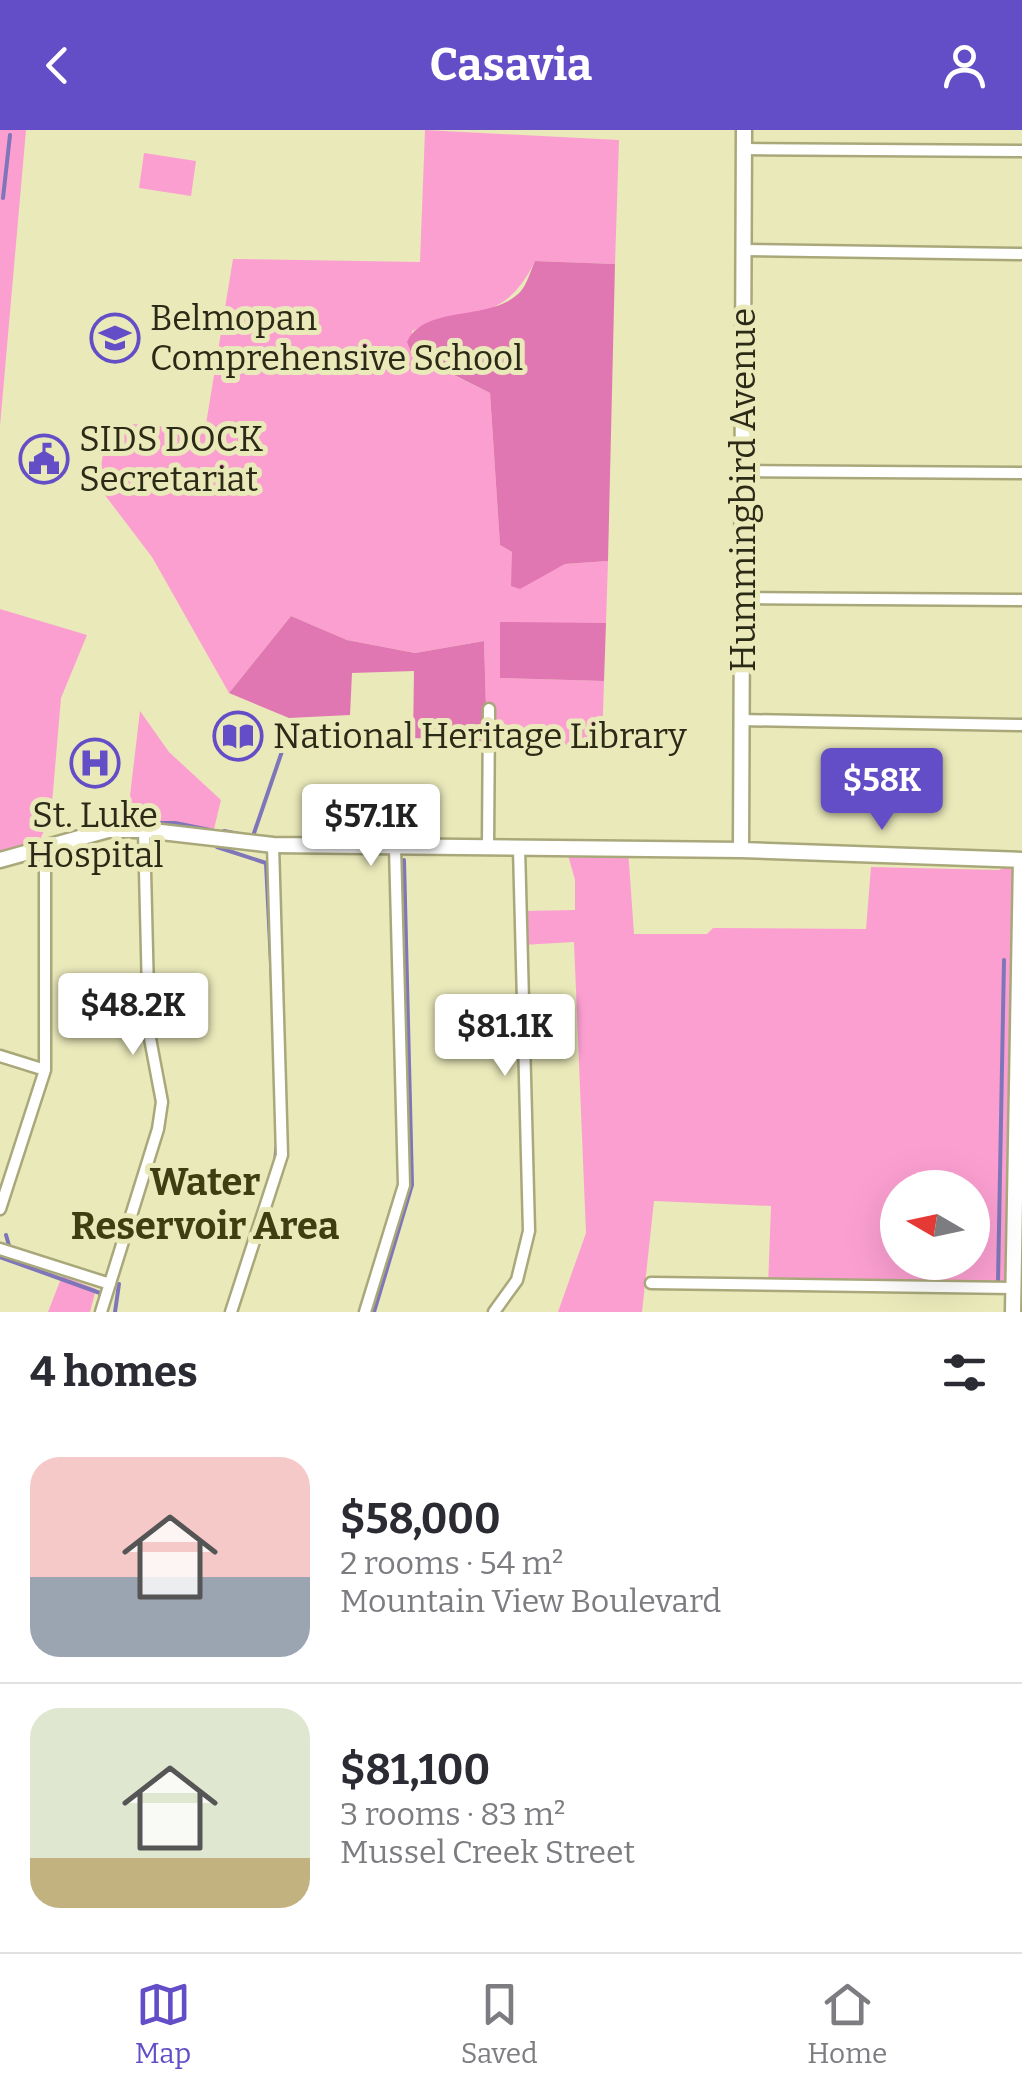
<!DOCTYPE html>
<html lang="en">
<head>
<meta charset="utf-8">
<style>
	body { margin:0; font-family:Bitter,serif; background:#f2f2f3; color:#2b2b33; height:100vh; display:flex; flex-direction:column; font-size:38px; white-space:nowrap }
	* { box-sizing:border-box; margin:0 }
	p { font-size:32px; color:#7c7c81 }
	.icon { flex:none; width:55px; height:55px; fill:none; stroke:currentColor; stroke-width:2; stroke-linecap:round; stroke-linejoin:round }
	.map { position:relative; height:1182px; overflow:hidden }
	.panel { display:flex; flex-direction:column; background:#fff; flex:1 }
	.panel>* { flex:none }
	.needle { width:65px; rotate:279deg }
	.controls { position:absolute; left:880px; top:1040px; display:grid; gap:20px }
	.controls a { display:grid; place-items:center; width:110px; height:110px; border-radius:50%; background:#fff; box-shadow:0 10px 40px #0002; font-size:50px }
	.price { position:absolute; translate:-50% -85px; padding:0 22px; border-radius:10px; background:#fff; color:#222; font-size:32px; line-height:65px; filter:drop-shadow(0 2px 5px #0008) }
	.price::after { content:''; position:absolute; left:50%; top:60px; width:30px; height:22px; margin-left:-15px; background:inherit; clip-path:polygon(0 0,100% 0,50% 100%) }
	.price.selected { background:#644ec7; color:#fff }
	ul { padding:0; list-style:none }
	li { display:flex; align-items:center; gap:30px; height:250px; padding:0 30px }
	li+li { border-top:2px solid #e1e1e2 }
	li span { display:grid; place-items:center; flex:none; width:280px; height:200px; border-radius:30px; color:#555 }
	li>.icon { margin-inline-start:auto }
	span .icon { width:120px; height:120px; fill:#fffc; stroke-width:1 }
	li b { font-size:42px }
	h2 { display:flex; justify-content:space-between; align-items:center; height:120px; padding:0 30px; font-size:42px }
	header { display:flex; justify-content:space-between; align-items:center; height:130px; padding:0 30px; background:#644ec7; color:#fff; font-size:45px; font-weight:700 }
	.dock { display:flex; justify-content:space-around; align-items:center; height:140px; border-top:2px solid #e1e1e2; background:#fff; font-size:28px; color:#7c7c81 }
	.dock a { display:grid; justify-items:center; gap:5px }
	.dock .selected { color:#644ec7 }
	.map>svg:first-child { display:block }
</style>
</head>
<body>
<header><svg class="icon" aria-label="back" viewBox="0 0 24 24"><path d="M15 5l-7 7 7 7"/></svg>Casavia<svg class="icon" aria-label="person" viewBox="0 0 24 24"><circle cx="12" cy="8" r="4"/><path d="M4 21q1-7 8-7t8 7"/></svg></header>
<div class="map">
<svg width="1022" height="1182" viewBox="0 0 1022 1182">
	<rect width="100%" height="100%" fill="#eae9ba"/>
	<path fill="#fb9fd1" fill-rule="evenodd" d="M 0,0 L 26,0 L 0,296 Z
		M 425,0 L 619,10 L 615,134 L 535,131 C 502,199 468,173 412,201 L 412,225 L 490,263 L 500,415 L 512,422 L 520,458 L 565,434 L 608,431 L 606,493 L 500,493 L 501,548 L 604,551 L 602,617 L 487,611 L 484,511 L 415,523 L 347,510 L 291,486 L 229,563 L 152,427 L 98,356 L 108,292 L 205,300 L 233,129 L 420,132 Z
		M 144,23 L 196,31 L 191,66 L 139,58 Z
		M 0,479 L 87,505 L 61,568 L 51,685 L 39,712 L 127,691 L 140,581 L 169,622 L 221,670 L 214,699 L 217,708 L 144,700 L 0,736 Z
		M 566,718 L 628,719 L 634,804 L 707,804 L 713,798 L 866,799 L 871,737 L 999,740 L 1021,730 L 1013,1158 L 768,1157 L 771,1076 L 654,1071 L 642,1182 L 558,1182 L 586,1103 L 574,812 L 522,815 L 522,781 L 575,780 L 575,750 ZM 898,1058 L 972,1058 L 972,1132 L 898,1132 Z
		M 62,1146 L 96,1159 L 90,1182 L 48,1182 Z"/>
	<path fill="#e177b2" d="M 535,131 L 615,134 L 608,431 L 565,434 L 520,459 L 511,456 L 512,422 L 500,415 L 490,263 L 412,224 L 407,212 C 425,173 492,193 521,161 C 527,154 531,140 535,131 Z
		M 291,486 L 347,510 L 415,523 L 484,511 L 487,611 L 413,608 L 414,541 L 352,543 L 350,585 L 289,588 L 229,563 Z
		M 500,492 L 606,493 L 604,551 L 500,548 Z"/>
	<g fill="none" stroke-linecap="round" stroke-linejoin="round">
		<path stroke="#7e76b9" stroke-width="4" d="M 3,68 L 10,5
			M 134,693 L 175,693 L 210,700
			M 224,701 L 244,705
			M 253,706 L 290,598
			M 217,717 L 266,733 L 272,853
			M 275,1032 L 277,1012
			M 0,1062 L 2,1056
			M 6,1105 L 10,1119
			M 0,1127 L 100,1163 L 100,1172
			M 998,1152 L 1004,830
			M 115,1182 L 119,1154
			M 374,1182 L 412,1055 L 404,730"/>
		<g stroke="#a9a87b" stroke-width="15">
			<path id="minor" d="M 744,19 L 1022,21
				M 744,120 L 1022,124
				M 743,341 L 1022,343
				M 742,468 L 1022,470
				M 741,590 L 1022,595
				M 488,717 L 489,579
				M 0,926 L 45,940
				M 0,1079 L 45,940 L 45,717
				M 0,1119 L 110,1154
				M 651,1153 L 1013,1158
				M 101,1182 L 158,999 L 162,972 L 149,903 L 144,700
				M 231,1182 L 282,1025 L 273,715
				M 365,1182 L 404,1055 L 395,717
				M 494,1182 L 517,1150 L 529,1101 L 519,718"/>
		</g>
		<g stroke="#a9a87b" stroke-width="19">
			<path id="tertiary" d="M 741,720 L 744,0
				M 0,730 L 108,700 L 144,700 L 273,715 L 741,720 L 1022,730
				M 1013,1182 L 1021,730"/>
		</g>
		<use href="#minor" stroke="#fff" stroke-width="10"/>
		<use href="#tertiary" stroke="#fff" stroke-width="14"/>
	</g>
	<defs>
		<g id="school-ring" transform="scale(2.5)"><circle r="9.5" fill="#eae9ba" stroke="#644ec7" stroke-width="1.5"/><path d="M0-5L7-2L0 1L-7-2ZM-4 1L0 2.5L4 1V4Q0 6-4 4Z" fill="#644ec7"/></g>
		<g id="civic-ring" transform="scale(2.5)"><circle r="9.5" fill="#eae9ba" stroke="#644ec7" stroke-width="1.5"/><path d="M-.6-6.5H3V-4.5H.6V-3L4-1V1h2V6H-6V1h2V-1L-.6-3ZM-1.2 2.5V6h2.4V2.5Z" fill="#644ec7"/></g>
		<g id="library-ring" transform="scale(2.5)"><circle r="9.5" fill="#eae9ba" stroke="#644ec7" stroke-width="1.5"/><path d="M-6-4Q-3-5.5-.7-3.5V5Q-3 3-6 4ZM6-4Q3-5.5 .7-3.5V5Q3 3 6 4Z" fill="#644ec7"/></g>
		<g id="hospital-ring" transform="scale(2.5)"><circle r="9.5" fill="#eae9ba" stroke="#644ec7" stroke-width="1.5"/><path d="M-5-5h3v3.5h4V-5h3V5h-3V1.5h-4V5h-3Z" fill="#644ec7"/></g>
	</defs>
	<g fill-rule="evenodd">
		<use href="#school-ring" x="115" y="208"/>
		<use href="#civic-ring" x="44" y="329"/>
		<use href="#library-ring" x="238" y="606"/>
		<use href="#hospital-ring" x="95" y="633"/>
	</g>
	<g text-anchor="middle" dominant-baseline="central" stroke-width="10" stroke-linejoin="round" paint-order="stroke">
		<g font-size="35" fill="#2a2a17" stroke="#eae9ba" text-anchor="start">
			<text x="150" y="188">Belmopan<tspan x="150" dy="40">Comprehensive School</tspan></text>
			<text x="79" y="309">SIDS DOCK<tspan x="79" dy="40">Secretariat</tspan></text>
			<text x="273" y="606">National Heritage Library</text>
			<text x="95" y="685" text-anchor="middle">St. Luke<tspan x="95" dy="40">Hospital</tspan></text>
		</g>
		<g font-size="35" fill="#2a2a17" stroke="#eae9ba">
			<text transform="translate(743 360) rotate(-90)">Hummingbird Avenue</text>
		</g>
		<g font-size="38" font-weight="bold" fill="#3f3d12" stroke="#eae9ba">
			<text x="205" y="1052">Water<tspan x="205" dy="44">Reservoir Area</tspan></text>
		</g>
	</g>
</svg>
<div class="controls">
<a><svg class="needle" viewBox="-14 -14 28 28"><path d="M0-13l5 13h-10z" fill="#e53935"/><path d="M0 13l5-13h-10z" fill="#7c7c81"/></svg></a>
</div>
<b class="price selected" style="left:882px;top:703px">$58K</b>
<b class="price" style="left:371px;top:739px">$57.1K</b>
<b class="price" style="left:133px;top:928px">$48.2K</b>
<b class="price" style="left:505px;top:949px">$81.1K</b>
</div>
<section class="panel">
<h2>4 homes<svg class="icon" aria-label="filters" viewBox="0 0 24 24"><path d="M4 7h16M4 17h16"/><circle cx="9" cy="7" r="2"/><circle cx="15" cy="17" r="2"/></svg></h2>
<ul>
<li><span style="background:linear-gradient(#f6c9c9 60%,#9aa5b1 0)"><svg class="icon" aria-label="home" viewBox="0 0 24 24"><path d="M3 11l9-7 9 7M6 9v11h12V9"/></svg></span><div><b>$58,000</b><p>2 rooms · 54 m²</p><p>Mountain View Boulevard</p></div></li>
<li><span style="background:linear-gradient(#dfe7d0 75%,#c2b280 0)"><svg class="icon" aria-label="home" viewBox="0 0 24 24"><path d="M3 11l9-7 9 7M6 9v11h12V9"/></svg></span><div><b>$81,100</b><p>3 rooms · 83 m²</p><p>Mussel Creek Street</p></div></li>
</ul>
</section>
<nav class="dock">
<a class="selected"><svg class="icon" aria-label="map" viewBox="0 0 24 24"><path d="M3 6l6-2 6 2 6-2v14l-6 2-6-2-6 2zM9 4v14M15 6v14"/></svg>Map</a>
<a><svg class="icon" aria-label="saved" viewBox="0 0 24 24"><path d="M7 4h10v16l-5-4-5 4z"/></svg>Saved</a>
<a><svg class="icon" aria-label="home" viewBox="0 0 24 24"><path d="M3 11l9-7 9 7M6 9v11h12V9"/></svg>Home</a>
</nav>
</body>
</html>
